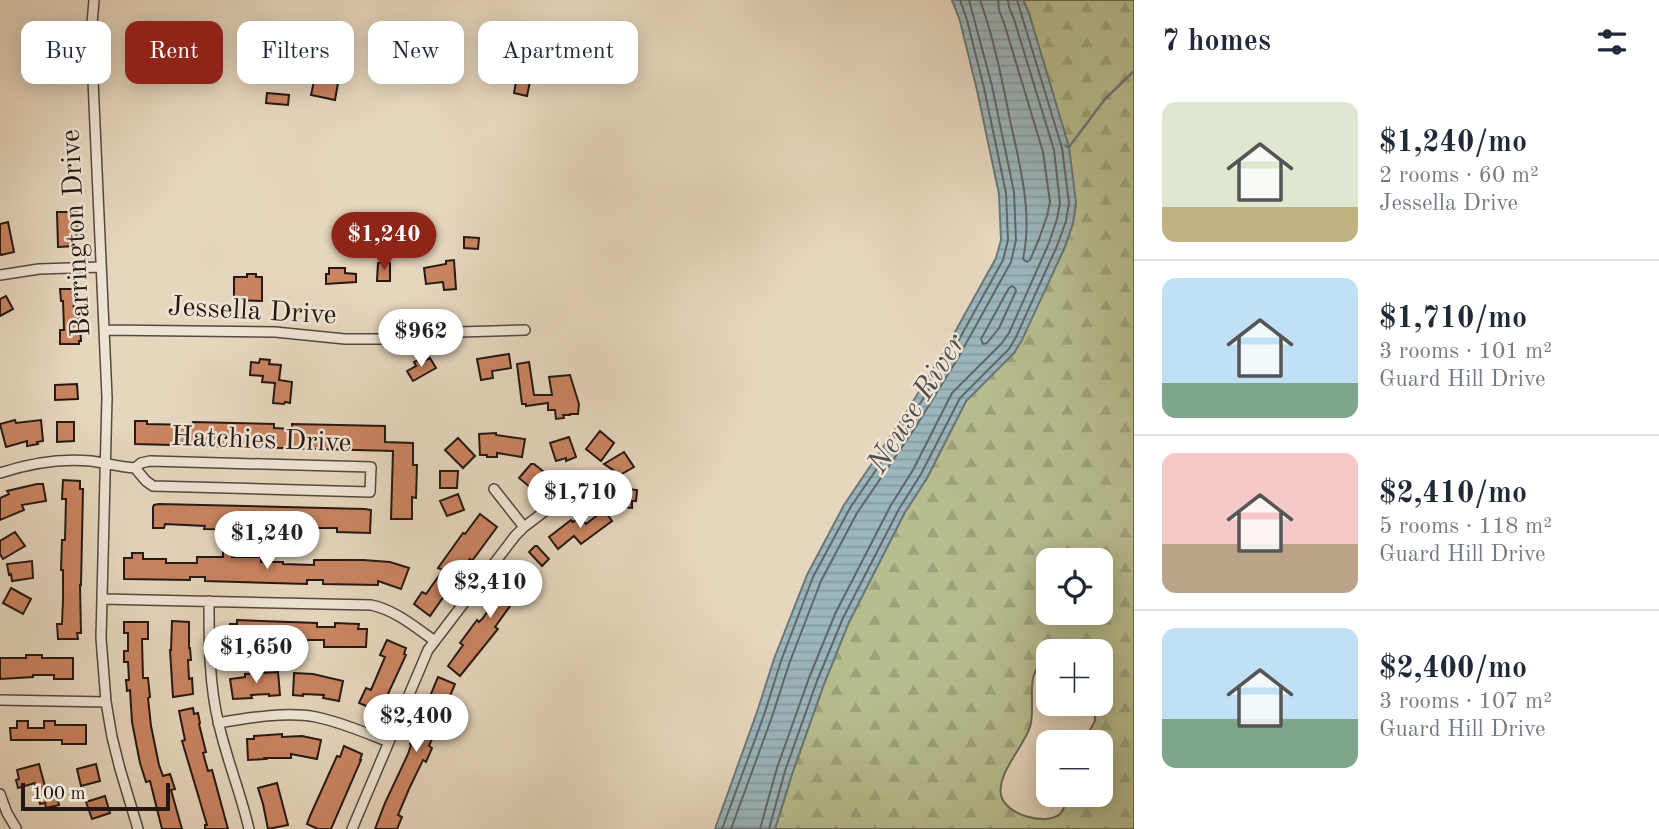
<!DOCTYPE html>
<html lang="en">
<head>
<meta charset="utf-8">
<style>
	body { margin:0; font-family:"Old Standard TT",serif; background:#f2f2f3; color:#1f2937; height:100vh; display:flex; flex-direction:column; font-size:26px; white-space:nowrap }
	* { box-sizing:border-box; margin:0 }
	p { font-size:23px; color:#747a83 }
	.icon { flex:none; width:38px; height:38px; fill:none; stroke:currentColor; stroke-width:2; stroke-linecap:round; stroke-linejoin:round }
	.map { position:relative; flex:1; overflow:hidden }
	.drawer { display:flex; flex-direction:column; background:#fff; width:525px }
	.drawer>* { flex:none }
	.hud { position:absolute; left:21px; top:21px; width:665px; height:63px; display:flex; gap:14px }
	.fabs { position:absolute; left:1036px; top:548px; display:grid; gap:14px }
	.fabs a { display:grid; place-items:center; width:77px; height:77px; border-radius:14px; background:#fff; box-shadow:0 4px 18px #0003; font-size:35px }
	.scale { position:absolute; left:21px; bottom:18px; width:149px; box-sizing:border-box; padding-left:7px; border:4px solid #251813; border-top:0; font-size:19px; line-height:24px; white-space:nowrap; color:#251813; -webkit-text-stroke:5px #efe4d4; paint-order:stroke }
	.price { position:absolute; translate:-50% -60px; padding:0 16px; border-radius:24px; background:#fff; color:#222; font-size:23px; line-height:46px; filter:drop-shadow(0 2px 4px #0008) }
	.price::after { content:''; position:absolute; left:50%; top:42px; width:21px; height:16px; margin-left:-10px; background:inherit; clip-path:polygon(0 0,100% 0,50% 100%) }
	.price.active { background:#8f2418; color:#fff }
	ul { padding:0; list-style:none }
	li { display:flex; align-items:center; gap:21px; height:175px; padding:0 28px }
	li+li { border-top:2px solid #e0e1e3 }
	li span { display:grid; place-items:center; flex:none; width:196px; height:140px; border-radius:14px; color:#555 }
	li>.icon { margin-inline-start:auto }
	span .icon { width:84px; height:84px; fill:#fffc; stroke-width:1 }
	li b { font-size:30px }
	h2 { display:flex; justify-content:space-between; align-items:center; height:84px; padding:0 28px; font-size:30px }
	.pill { padding:0 24px; border-radius:14px; background:#fff; box-shadow:0 4px 18px #0003; font-size:24px; line-height:63px }
	.pill.active { background:#8f2418; color:#fff }
	main { display:flex; flex:1; min-height:0 }
	.map>svg:first-child { display:block }
</style>
</head>
<body>
<main>
<div class="map">
<svg width="1134" height="829" viewBox="0 0 1134 829">
	<defs>
		<pattern id="forest-firs" width="22" height="20" patternUnits="userSpaceOnUse" patternTransform="scale(1.75)"><rect width="22" height="20" fill="#b7bd8f"/><path d="M5 1l3.5 6h-7zM16 11l3.5 6h-7z" fill="#9da27a"/></pattern>
		<pattern id="water-rules" width="6" height="5" patternUnits="userSpaceOnUse" patternTransform="scale(1.75)"><rect width="6" height="5" fill="#9bb6bc"/><path d="M0 2.5h6" fill="none" stroke="#859ca1"/></pattern>
	</defs>
	<rect width="100%" height="100%" fill="#e6d6bd"/>
	<filter id="stains"><feTurbulence type="fractalNoise" baseFrequency=".00286" numOctaves="4"/><feColorMatrix values="0 0 0 0 .2 0 0 0 0 .09 0 0 0 0 .02 0 0 0 .5 -.17"/></filter>
	<radialGradient id="worn" r=".72"><stop offset=".6" stop-color="#630" stop-opacity="0"/><stop offset="1" stop-color="#630" stop-opacity=".3"/></radialGradient>
	<path fill="url(#forest-firs)" stroke="#6e6a51" stroke-width="2" fill-rule="evenodd" d="M 1023,0 L 1134,0 L 1134,829 L 775,829 L 792,774 L 824,684 L 849,622 L 905,512 L 927,478 L 966,401 L 1014,353 L 1064,249 L 1073,223 L 1076,203 L 1029,13 ZM 1048,560 L 1101,560 L 1101,612 L 1048,612 ZM 1048,651 L 1101,651 L 1101,704 L 1095,704 L 1095,721 L 1083,742 L 1101,742 L 1101,794 L 1069,795 C 1066,801 1065,809 1060,814 C 1046,826 1005,815 1001,795 C 997,773 1023,748 1030,727 C 1037,704 1022,672 1048,658 Z"/>
	<path fill="url(#water-rules)" stroke="#6c7778" stroke-width="2" d="M 952,0 L 1023,0 L 1029,13 L 1069,147 L 1076,203 L 1073,223 L 1064,249 L 1022,340 L 1014,353 L 966,401 L 927,478 L 905,512 L 849,622 L 824,684 L 792,774 L 775,829 L 715,829 L 757,712 L 774,659 L 807,575 L 844,505 L 902,419 L 945,350 L 996,258 L 1001,240 L 999,194 L 977,90 L 960,21 Z"/>
	<g fill="none" stroke-linecap="round" stroke-linejoin="round">
		<path stroke="#606768" stroke-width="2" d="M 980,0 C 994,39 1002,80 1010,120 C 1020,166 1033,213 1023,259 L 1027,262 L 1030,260 L 1039,239 L 1047,216 L 1050,202 L 1043,152 L 1004,23 L 999,10 L 998,0
			M 1012,286 L 1015,288 L 1016,291 L 999,328 L 987,343 L 983,344 L 981,339 L 1009,288 Z
			M 722,829 L 764,715 L 781,661 L 813,577 L 850,508 L 908,423 L 951,354 L 1003,260 L 1008,240 L 1006,193 L 984,88 L 967,20 L 960,0
			M 731,829 L 772,717 L 789,664 L 821,581 L 857,513 L 915,428 L 958,358 L 1011,262 L 1016,240 L 1014,192 L 992,86 L 969,0
			M 760,829 L 777,768 L 809,678 L 835,614 L 891,505 L 913,470 L 952,393 L 1002,343 L 1009,333 L 1049,243 L 1057,219 L 1060,203 L 1054,150 L 1014,19 L 1009,7 L 1008,0
			M 769,829 L 785,771 L 817,681 L 843,618 L 899,509 L 921,474 L 960,398 L 1009,349 L 1016,337 L 1057,246 L 1066,221 L 1069,203 L 1062,148 L 1017,0"/>
		<path stroke="#6c7778" stroke-width="2.5" d="M 1066,146 L 1069,147 L 1105,99 L 1134,71"/>
	</g>
	<path fill="#ca8461" stroke="#251813" stroke-width="2" d="M 323,41 L 337,45 L 332,62 L 330,61 L 326,80 L 338,83 L 335,100 L 311,95 Z
		M 519,65 L 533,67 L 527,96 L 514,93 Z
		M 267,93 L 289,95 L 288,105 L 266,103 Z
		M 57,212 L 77,212 L 77,241 L 75,241 L 76,246 L 58,247 Z
		M 8,222 L 14,252 L 1,255 L 0,253 L 0,224 Z
		M 464,237 L 479,238 L 478,249 L 464,248 Z
		M 454,260 L 456,289 L 444,290 L 443,282 L 426,284 L 424,268 L 446,264 L 446,261 Z
		M 378,263 L 390,263 L 390,281 L 377,281 Z
		M 329,268 L 345,268 L 345,273 L 356,274 L 356,282 L 326,284 L 326,274 L 329,274 Z
		M 247,274 L 256,274 L 256,277 L 262,277 L 262,301 L 234,300 L 234,277 L 247,277 Z
		M 60,289 L 73,289 L 74,309 L 79,308 L 81,341 L 79,341 L 79,344 L 60,344 L 60,330 L 64,330 L 63,301 L 61,301 Z
		M 6,296 L 13,309 L 0,316 L 0,299 Z
		M 509,354 L 511,368 L 492,371 L 493,378 L 481,380 L 477,359 Z
		M 422,358 L 424,361 L 430,358 L 436,368 L 413,381 L 407,371 L 416,366 L 414,362 Z
		M 260,359 L 270,360 L 269,364 L 281,365 L 279,380 L 292,382 L 290,403 L 285,402 L 284,404 L 273,403 L 275,383 L 262,382 L 263,376 L 250,375 L 251,362 L 259,363 Z
		M 529,362 L 534,395 L 552,395 L 549,377 L 570,375 L 579,404 L 578,414 L 570,414 L 570,415 L 563,415 L 564,418 L 556,419 L 555,410 L 548,410 L 548,403 L 526,406 L 526,404 L 522,404 L 517,364 Z
		M 77,384 L 78,399 L 55,400 L 55,385 Z
		M 15,420 L 16,423 L 41,420 L 43,441 L 37,442 L 38,444 L 27,446 L 27,441 L 6,447 L 0,424 Z
		M 135,421 L 147,421 L 147,424 L 192,425 L 193,422 L 274,424 L 274,428 L 292,429 L 292,424 L 385,426 L 385,442 L 413,443 L 413,465 L 417,465 L 416,498 L 412,497 L 412,519 L 391,519 L 393,451 L 135,444 Z
		M 57,422 L 74,422 L 74,441 L 57,442 Z
		M 600,431 L 614,443 L 601,461 L 586,449 Z
		M 496,433 L 496,435 L 525,439 L 522,457 L 497,453 L 497,457 L 487,457 L 487,455 L 480,455 L 479,434 Z
		M 569,437 L 576,457 L 566,461 L 566,458 L 556,461 L 550,443 Z
		M 458,438 L 475,456 L 463,468 L 445,450 Z
		M 624,452 L 634,467 L 613,479 L 609,472 L 613,470 L 604,464 Z
		M 531,464 L 534,464 L 549,476 L 536,492 L 519,478 Z
		M 440,471 L 458,471 L 457,488 L 440,488 Z
		M 63,480 L 80,481 L 80,489 L 83,489 L 81,585 L 80,585 L 81,633 L 77,633 L 78,639 L 58,639 L 57,624 L 62,624 L 63,600 L 63,570 L 61,570 L 62,540 L 65,540 L 66,499 L 62,499 Z
		M 37,484 L 43,484 L 46,501 L 22,505 L 24,510 L 0,520 L 0,498 L 9,494 L 7,491 Z
		M 614,487 L 637,490 L 636,501 L 632,501 L 632,508 L 612,506 Z
		M 458,494 L 464,510 L 447,516 L 440,501 Z
		M 159,504 L 365,509 L 371,510 L 370,533 L 337,532 L 337,528 L 315,528 L 315,531 L 204,529 L 205,526 L 165,524 L 164,528 L 153,528 L 153,507 L 154,505 Z
		M 604,510 L 612,521 L 581,544 L 574,536 L 558,549 L 549,537 L 571,520 L 573,522 L 580,517 L 586,524 Z
		M 480,514 L 497,527 L 472,561 L 470,559 L 430,616 L 414,604 L 422,592 L 426,594 L 443,570 L 438,568 L 463,533 L 465,534 Z
		M 15,532 L 25,546 L 3,559 L 0,554 L 0,541 Z
		M 535,546 L 537,546 L 549,559 L 542,566 L 529,552 Z
		M 223,552 L 232,552 L 232,557 L 261,557 L 261,562 L 283,562 L 283,564 L 314,565 L 314,560 L 363,560 L 390,562 L 409,568 L 401,589 L 378,581 L 378,585 L 323,584 L 323,580 L 307,580 L 307,584 L 205,581 L 205,577 L 190,577 L 190,580 L 124,579 L 124,558 L 132,558 L 132,553 L 143,553 L 143,559 L 166,559 L 166,563 L 197,563 L 197,557 L 223,557 Z
		M 32,561 L 33,578 L 12,581 L 11,574 L 9,575 L 7,564 Z
		M 518,563 L 533,574 L 495,627 L 498,629 L 460,676 L 448,666 L 463,645 L 460,643 L 477,620 L 479,622 L 483,618 L 500,592 L 498,590 Z
		M 11,588 L 31,599 L 23,614 L 3,603 Z
		M 237,620 L 317,623 L 317,627 L 335,627 L 335,623 L 359,624 L 358,629 L 367,629 L 366,647 L 324,647 L 324,640 L 293,640 L 293,646 L 253,642 L 253,639 L 230,639 L 230,624 L 237,624 Z
		M 172,621 L 189,622 L 189,648 L 190,648 L 191,660 L 188,660 L 189,679 L 192,678 L 193,694 L 173,697 L 170,650 L 171,650 Z
		M 124,622 L 148,622 L 148,639 L 142,639 L 143,678 L 148,678 L 150,697 L 148,698 L 151,726 L 159,765 L 163,776 L 170,774 L 175,789 L 171,790 L 182,829 L 162,829 L 150,781 L 146,782 L 140,763 L 132,722 L 130,690 L 127,691 L 126,680 L 129,680 L 128,662 L 124,662 L 124,651 L 128,651 L 128,633 L 124,633 Z
		M 387,640 L 406,648 L 404,654 L 406,655 L 382,707 L 380,706 L 378,711 L 359,703 L 366,688 L 371,690 L 385,657 L 380,655 Z
		M 26,655 L 42,655 L 42,658 L 73,658 L 73,679 L 54,679 L 54,675 L 33,675 L 33,677 L 0,679 L 0,658 L 26,658 Z
		M 278,672 L 280,695 L 269,696 L 269,694 L 251,695 L 252,698 L 233,699 L 230,679 L 245,677 L 245,674 Z
		M 294,673 L 313,674 L 343,681 L 339,701 L 323,698 L 324,695 L 303,694 L 303,696 L 293,695 Z
		M 438,677 L 455,684 L 429,746 L 432,748 L 426,762 L 423,760 L 409,789 L 398,815 L 402,817 L 397,829 L 375,829 L 385,803 L 408,754 L 411,745 L 410,744 Z
		M 193,708 L 194,714 L 198,713 L 200,723 L 199,724 L 206,752 L 203,753 L 208,771 L 212,770 L 228,829 L 205,829 L 205,825 L 207,825 L 182,741 L 185,740 L 179,711 Z
		M 17,721 L 28,721 L 28,728 L 44,728 L 44,721 L 55,721 L 55,725 L 86,725 L 86,744 L 62,744 L 62,740 L 11,740 L 10,728 L 17,728 Z
		M 282,734 L 282,737 L 302,736 L 321,740 L 317,759 L 291,754 L 291,758 L 265,758 L 266,759 L 248,760 L 247,739 L 254,739 L 254,736 Z
		M 344,746 L 362,754 L 360,760 L 361,760 L 331,829 L 318,829 L 307,824 L 310,816 L 337,756 L 340,757 Z
		M 39,764 L 46,790 L 55,788 L 59,805 L 46,808 L 45,803 L 40,804 L 35,783 L 18,788 L 16,780 L 19,779 L 17,770 Z
		M 96,764 L 100,781 L 81,786 L 77,769 Z
		M 277,783 L 288,825 L 268,829 L 263,804 L 258,788 Z
		M 105,796 L 110,813 L 92,819 L 86,802 Z"/>
	<g fill="none" stroke-linecap="round" stroke-linejoin="round">
		<g stroke="#55483e" stroke-width="12">
			<path id="street" d="M 94,0 L 92,24 L 93,80 L 107,397 L 101,638 L 106,702 L 112,737 L 120,769 L 138,829
				M 0,275 L 39,269 L 101,267
				M 104,330 L 275,332 L 345,339 L 381,339 L 459,332 L 525,330
				M 0,473 C 30,463 60,458 91,461 C 106,463 120,467 135,468 L 141,463 L 150,461 L 371,467 L 370,492 L 153,486 L 146,481 L 135,468
				M 494,489 L 524,527
				M 102,599 L 371,605 C 395,610 415,627 435,641
				M 209,601 C 209,642 209,685 219,725 C 227,760 241,794 249,829
				M 0,700 L 106,702
				M 218,723 C 247,718 288,711 316,717 C 341,722 366,733 389,742
				M 0,794 L 7,813 L 16,828
				M 352,829 L 428,650 L 515,536 L 524,527 L 574,489"/>
		</g>
		<use href="#street" stroke="#efe4d4" stroke-width="9"/>
	</g>
	<g text-anchor="middle" dominant-baseline="central" stroke-width="5" stroke-linejoin="round" paint-order="stroke">
		<g font-size="28" fill="#251813" stroke="#efe4d4">
			<text transform="translate(77 233) rotate(-93)">Barrington Drive</text>
			<text transform="translate(252 312) rotate(3)">Jessella Drive</text>
			<text transform="translate(261 441) rotate(2)">Hatchies Drive</text>
		</g>
		<g font-size="30" font-style="italic" fill="#4e4f4e" stroke="#efe4d4">
			<text transform="translate(917 404) rotate(-58)">Neuse River</text>
		</g>
	</g>
	<rect width="100%" height="100%" filter="url(#stains)"/>
	<rect width="100%" height="100%" fill="url(#worn)"/>
</svg>
<div class="fabs">
<a><svg class="icon" aria-label="locate" viewBox="0 0 24 24"><circle cx="12" cy="12" r="6"/><path d="M12 2v4M12 18v4M2 12h4M18 12h4"/></svg></a>
<a>+</a>
<a>−</a>
</div>
<div class="scale">100 m</div>
<b class="price active" style="left:384px;top:272px">$1,240</b>
<b class="price" style="left:421px;top:369px">$962</b>
<b class="price" style="left:580px;top:530px">$1,710</b>
<b class="price" style="left:267px;top:571px">$1,240</b>
<b class="price" style="left:490px;top:620px">$2,410</b>
<b class="price" style="left:256px;top:685px">$1,650</b>
<b class="price" style="left:416px;top:754px">$2,400</b>
<div class="hud">
<a class="pill">Buy</a>
<a class="pill active">Rent</a>
<a class="pill">Filters</a>
<a class="pill">New</a>
<a class="pill">Apartment</a>
</div>
</div>
<section class="drawer">
<h2>7 homes<svg class="icon" aria-label="filters" viewBox="0 0 24 24"><path d="M4 7h16M4 17h16"/><circle cx="9" cy="7" r="2"/><circle cx="15" cy="17" r="2"/></svg></h2>
<ul>
<li><span style="background:linear-gradient(#dfe7d0 75%,#c2b280 0)"><svg class="icon" aria-label="home" viewBox="0 0 24 24"><path d="M3 11l9-7 9 7M6 9v11h12V9"/></svg></span><div><b>$1,240/mo</b><p>2 rooms · 60 m²</p><p>Jessella Drive</p></div></li>
<li><span style="background:linear-gradient(#bfe0f5 75%,#7fa58c 0)"><svg class="icon" aria-label="home" viewBox="0 0 24 24"><path d="M3 11l9-7 9 7M6 9v11h12V9"/></svg></span><div><b>$1,710/mo</b><p>3 rooms · 101 m²</p><p>Guard Hill Drive</p></div></li>
<li><span style="background:linear-gradient(#f6c9c9 65%,#b9a48a 0)"><svg class="icon" aria-label="home" viewBox="0 0 24 24"><path d="M3 11l9-7 9 7M6 9v11h12V9"/></svg></span><div><b>$2,410/mo</b><p>5 rooms · 118 m²</p><p>Guard Hill Drive</p></div></li>
<li><span style="background:linear-gradient(#bfe0f5 65%,#7fa58c 0)"><svg class="icon" aria-label="home" viewBox="0 0 24 24"><path d="M3 11l9-7 9 7M6 9v11h12V9"/></svg></span><div><b>$2,400/mo</b><p>3 rooms · 107 m²</p><p>Guard Hill Drive</p></div></li>
</ul>
</section>
</main>
</body>
</html>
